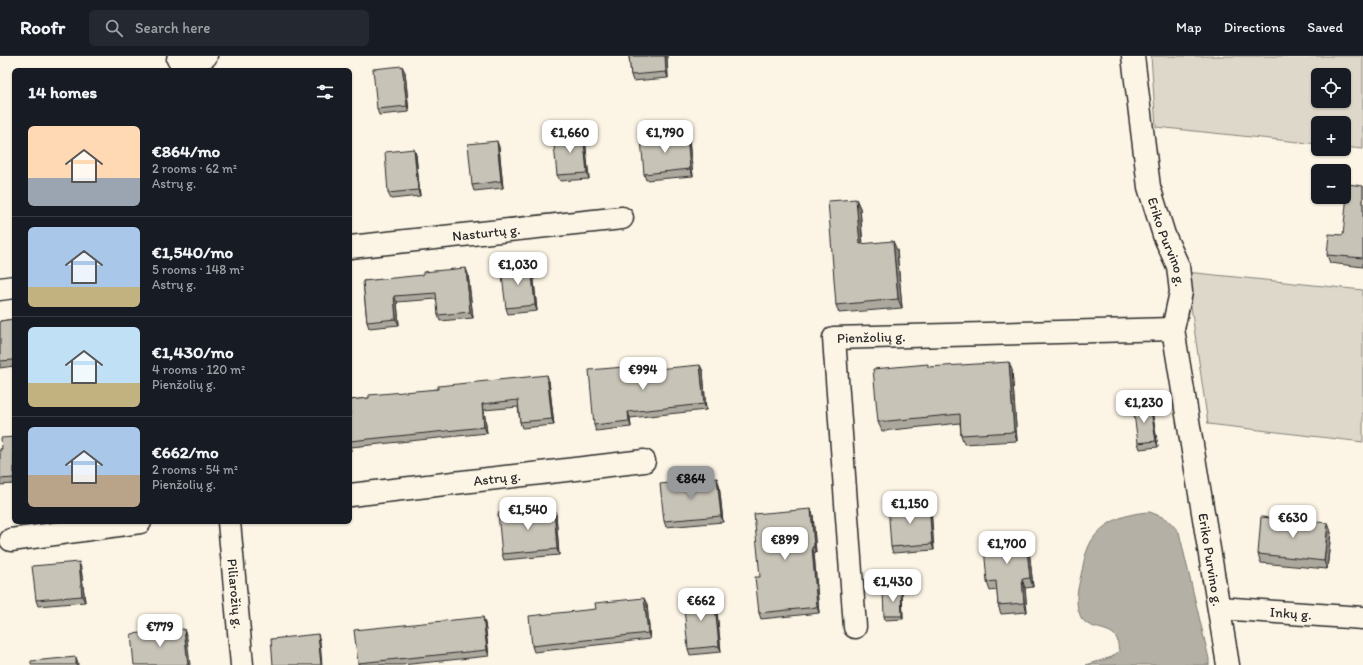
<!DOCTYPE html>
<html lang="en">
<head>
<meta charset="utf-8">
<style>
	body { margin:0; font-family:Itim,sans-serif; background:#242831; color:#f1f3f6; height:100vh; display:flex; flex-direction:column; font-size:15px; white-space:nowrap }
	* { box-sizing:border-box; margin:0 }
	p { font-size:13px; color:#9ea1a6 }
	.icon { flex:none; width:22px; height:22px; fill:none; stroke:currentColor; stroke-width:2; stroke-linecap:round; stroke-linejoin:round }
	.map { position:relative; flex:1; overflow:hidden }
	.sheet { position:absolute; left:12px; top:12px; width:340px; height:456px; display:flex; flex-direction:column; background:#171b24; border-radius:6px; box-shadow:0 1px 3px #0004 }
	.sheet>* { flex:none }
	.controls { position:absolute; left:1311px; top:12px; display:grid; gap:8px }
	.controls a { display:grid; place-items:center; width:40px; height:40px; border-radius:6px; background:#171b24; box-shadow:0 1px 3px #0004; font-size:20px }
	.price { position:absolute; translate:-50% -34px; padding:0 9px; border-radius:8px; background:#fff; color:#222; font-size:13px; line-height:26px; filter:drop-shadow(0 1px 2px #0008) }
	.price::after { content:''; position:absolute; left:50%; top:24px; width:12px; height:9px; margin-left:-6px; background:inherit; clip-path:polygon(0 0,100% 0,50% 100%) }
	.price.on { background:#98999b; color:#111 }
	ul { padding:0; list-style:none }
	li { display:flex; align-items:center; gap:12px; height:100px; padding:0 16px }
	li+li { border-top:1px solid #363941 }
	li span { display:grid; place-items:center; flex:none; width:112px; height:80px; border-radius:6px; color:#555 }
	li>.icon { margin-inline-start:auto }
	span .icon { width:48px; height:48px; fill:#fffc; stroke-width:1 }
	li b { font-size:17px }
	h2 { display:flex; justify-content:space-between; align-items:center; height:48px; padding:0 16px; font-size:17px }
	header { display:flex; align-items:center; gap:24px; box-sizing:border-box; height:56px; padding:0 20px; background:#171b24; border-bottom:1px solid #363941 }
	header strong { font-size:19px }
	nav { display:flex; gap:22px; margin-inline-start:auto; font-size:14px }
	.search { width:280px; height:36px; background:#242831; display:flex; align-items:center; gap:10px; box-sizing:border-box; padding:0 14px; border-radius:6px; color:#9ea1a6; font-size:15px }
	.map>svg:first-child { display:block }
</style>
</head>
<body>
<header>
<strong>Roofr</strong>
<div class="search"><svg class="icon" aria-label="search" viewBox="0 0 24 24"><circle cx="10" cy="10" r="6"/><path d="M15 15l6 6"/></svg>Search here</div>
<nav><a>Map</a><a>Directions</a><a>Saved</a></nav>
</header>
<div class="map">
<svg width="1363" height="609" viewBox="0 0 1363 609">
	<rect width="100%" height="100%" fill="#fcf5e5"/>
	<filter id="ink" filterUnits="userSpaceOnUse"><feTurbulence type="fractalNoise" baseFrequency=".025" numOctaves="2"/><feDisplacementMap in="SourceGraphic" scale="8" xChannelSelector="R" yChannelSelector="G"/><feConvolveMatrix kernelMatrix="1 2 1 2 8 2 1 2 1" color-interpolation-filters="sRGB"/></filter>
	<g filter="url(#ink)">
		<path fill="#ded8ca" stroke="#84827a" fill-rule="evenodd" d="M 1151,0 L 1363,0 L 1363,93 L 1344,91 L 1344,67 L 1318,67 L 1318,88 L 1156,71 ZM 1318,19 L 1344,19 L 1344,45 L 1318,45 Z
			M 1186,216 L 1363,234 L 1363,386 L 1208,368 Z"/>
		<path fill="#b4b0a5" stroke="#7d7b74" d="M 1150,456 L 1167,463 L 1179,476 L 1209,603 L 1209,609 L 1086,609 L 1112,601 L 1119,595 C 1118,591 1118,586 1117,583 C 1111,569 1086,576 1080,559 C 1074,545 1078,533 1081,519 C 1083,511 1084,501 1088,492 C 1098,467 1125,457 1150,456 Z"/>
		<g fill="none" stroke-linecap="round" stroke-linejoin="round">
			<g stroke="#2b2b2b" stroke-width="25">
				<g id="minor">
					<path id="s1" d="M 1133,0 L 1149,131 L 1164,179 L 1178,210 L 1181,236 L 1173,273 L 1228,609"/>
					<path d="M 178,3 L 206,0"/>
					<path id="s2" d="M 350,191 L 622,162"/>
					<path d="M 0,233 L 14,231"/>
					<path id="s3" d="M 350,439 L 644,405"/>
					<path id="s4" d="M 229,466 L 242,609"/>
					<path d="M 11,484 L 140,466"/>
					<path id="s5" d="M 1219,552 L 1363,562"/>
					<path id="s6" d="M 855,571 L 834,282 L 1173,273"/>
				</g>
			</g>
			<use href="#minor" stroke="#fcf5e5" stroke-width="22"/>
		</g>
		<path fill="#aca89d" stroke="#2b2b2b" d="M 629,0 L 667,0 L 668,22 L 633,25 L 631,19 Z
			M 405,16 L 409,56 L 379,59 L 377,53 Z
			M 583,76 L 585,82 L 589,123 L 560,125 L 557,119 Z
			M 689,85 L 693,120 L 646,124 L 644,118 Z
			M 499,91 L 503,132 L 474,135 L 472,129 Z
			M 414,93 L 416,99 L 420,140 L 391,143 L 388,137 Z
			M 1363,130 L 1363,211 L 1330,207 L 1327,199 L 1343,179 Z
			M 856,143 L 860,152 L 863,188 L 897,194 L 902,252 L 839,257 L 836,249 Z
			M 533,215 L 537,255 L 508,258 L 506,252 Z
			M 468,218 L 473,262 L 440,265 L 438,259 L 437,243 L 397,246 L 399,269 L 369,272 L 367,266 L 363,225 Z
			M 14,263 L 14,310 L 0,312 L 0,265 Z
			M 624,311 L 626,316 L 703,315 L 706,354 L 630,362 L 631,371 L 596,375 L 594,369 Z
			M 929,311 L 1012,314 L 1017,385 L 964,388 L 961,379 L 960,367 L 882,375 L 878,366 Z
			M 549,325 L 554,369 L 522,372 L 520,366 L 518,351 L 484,354 L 487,377 L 351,391 L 351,395 L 350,395 L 350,344 L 369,342 L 438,333 Z
			M 1152,355 L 1158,391 L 1140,393 L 1138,387 Z
			M 14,381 L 14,428 L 0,429 L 0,393 L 2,393 Z
			M 719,428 L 723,466 L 666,471 L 664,465 Z
			M 929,447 L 931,453 L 934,494 L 893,497 L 891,491 Z
			M 811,453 L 813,459 L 816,497 L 814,497 L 819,557 L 761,563 L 759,557 L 760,521 Z
			M 556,458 L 559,499 L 504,504 L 502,498 Z
			M 1025,476 L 1028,484 L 1033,531 L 1025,532 L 1027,556 L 1001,558 L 998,549 L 997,534 L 990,535 L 987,526 Z
			M 1331,476 L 1327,513 L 1261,507 L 1258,498 Z
			M 81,512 L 85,546 L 38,550 L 36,544 Z
			M 901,534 L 902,537 L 903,563 L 885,564 L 884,560 Z
			M 716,545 L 721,596 L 690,599 L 688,593 Z
			M 647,548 L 650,583 L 534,596 L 532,590 Z
			M 485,567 L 489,600 L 402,609 L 358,609 L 358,607 Z"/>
		<path fill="#8c8880" stroke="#2b2b2b" d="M 665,0 L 667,0 L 668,22 L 666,16 Z
			M 402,10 L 405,16 L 409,56 L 407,50 Z
			M 583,76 L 585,82 L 589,123 L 587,117 Z
			M 687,79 L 689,85 L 693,120 L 690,113 Z
			M 497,85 L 499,91 L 503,132 L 501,125 Z
			M 414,93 L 416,99 L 420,140 L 418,134 Z
			M 856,143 L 860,152 L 863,197 L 860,188 Z
			M 893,185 L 897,194 L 902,252 L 898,243 Z
			M 531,209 L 533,215 L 537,255 L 535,249 Z
			M 466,212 L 468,218 L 473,262 L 470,256 Z
			M 394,240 L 397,246 L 399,269 L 396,263 Z
			M 1009,306 L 1012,314 L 1017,385 L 1014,376 Z
			M 700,309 L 703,315 L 706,354 L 704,348 Z
			M 547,319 L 549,325 L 554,369 L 552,363 Z
			M 482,348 L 484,354 L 487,377 L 484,371 Z
			M 1150,349 L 1152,355 L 1158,391 L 1156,385 Z
			M 628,356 L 630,362 L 631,371 L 629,365 Z
			M 717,422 L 719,428 L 723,466 L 721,460 Z
			M 929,447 L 931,453 L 934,494 L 932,488 Z
			M 554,452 L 556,458 L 559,499 L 557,493 Z
			M 811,453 L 813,459 L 816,497 L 814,491 Z
			M 1328,467 L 1331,476 L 1327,513 L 1324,505 Z
			M 1025,476 L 1028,484 L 1033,531 L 1030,522 Z
			M 812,491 L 814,497 L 819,557 L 817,551 Z
			M 79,506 L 81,512 L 85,546 L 82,540 Z
			M 1022,523 L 1025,532 L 1027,556 L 1024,547 Z
			M 901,534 L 902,537 L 903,563 L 902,560 Z
			M 714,539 L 716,545 L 721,596 L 719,590 Z
			M 644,542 L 647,548 L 650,583 L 648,577 Z
			M 483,561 L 485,567 L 489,600 L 487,594 Z
			M 184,573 L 187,582 L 190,609 L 188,609 Z
			M 318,578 L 320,585 L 322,609 L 321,609 Z
			M 76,601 L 78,607 L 78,609 L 76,609 Z"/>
		<path fill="#c8c3b7" stroke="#2b2b2b" d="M 629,0 L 665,0 L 666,16 L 631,19 Z
			M 402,10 L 407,50 L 377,53 L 373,13 Z
			M 583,76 L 587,117 L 557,119 L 553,79 Z
			M 687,79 L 690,113 L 644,118 L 641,83 Z
			M 497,85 L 501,125 L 472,129 L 468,88 Z
			M 414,93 L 418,134 L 388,137 L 385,96 Z
			M 1348,128 L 1363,130 L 1363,202 L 1327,199 L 1329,178 L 1343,179 Z
			M 856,143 L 860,188 L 893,185 L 898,243 L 836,249 L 828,145 Z
			M 531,209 L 535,249 L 506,252 L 501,212 Z
			M 466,212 L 470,256 L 438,259 L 436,237 L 394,240 L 396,263 L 367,266 L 363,225 L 423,219 L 423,216 Z
			M 14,263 L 14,304 L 0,305 L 0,265 Z
			M 1009,306 L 1014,376 L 961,379 L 960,358 L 878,366 L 873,313 L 928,308 L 928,311 Z
			M 700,309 L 704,348 L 628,356 L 629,365 L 594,369 L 589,314 L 624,311 L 624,316 Z
			M 547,319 L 552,363 L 520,366 L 518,344 L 482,348 L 484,371 L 350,385 L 350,344 L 369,342 L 369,339 L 438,333 L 438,330 Z
			M 1150,349 L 1156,385 L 1138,387 L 1133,351 Z
			M 14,381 L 14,422 L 0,423 L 0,393 L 2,393 L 1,382 Z
			M 717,422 L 721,460 L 664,465 L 660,428 Z
			M 929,447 L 932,488 L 891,491 L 888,449 Z
			M 554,452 L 557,493 L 502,498 L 498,457 Z
			M 811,453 L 814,491 L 812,491 L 817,551 L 759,557 L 755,521 L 760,521 L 754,458 Z
			M 1261,461 L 1328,467 L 1324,505 L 1258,498 Z
			M 1025,476 L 1030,522 L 1022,523 L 1024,547 L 998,549 L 996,525 L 987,526 L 983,479 Z
			M 79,506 L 82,540 L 36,544 L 32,510 Z
			M 901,534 L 902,560 L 884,560 L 883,535 Z
			M 714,539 L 719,590 L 688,593 L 683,542 Z
			M 644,542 L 648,577 L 532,590 L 529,560 L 596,553 L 595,547 Z
			M 483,561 L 487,594 L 358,607 L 354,574 Z
			M 184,573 L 188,609 L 134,609 L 131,578 Z
			M 318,578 L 321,609 L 273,609 L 271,583 Z
			M 76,601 L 76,609 L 31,609 L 31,605 Z"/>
	</g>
	<g text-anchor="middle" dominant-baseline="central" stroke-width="4" stroke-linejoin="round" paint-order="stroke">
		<g font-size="14" fill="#2b2b2b" stroke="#fcf5e5">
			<text stroke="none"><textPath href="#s2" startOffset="137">Nasturtų g.</textPath></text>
			<text stroke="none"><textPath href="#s1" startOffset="190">Eriko Purvino g.</textPath></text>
			<text stroke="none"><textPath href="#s6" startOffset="327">Pienžolių g.</textPath></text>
			<text stroke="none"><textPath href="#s3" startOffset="148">Astrų g.</textPath></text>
			<text stroke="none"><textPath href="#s1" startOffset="514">Eriko Purvino g.</textPath></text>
			<text stroke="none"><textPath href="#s4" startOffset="72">Piliarožių g.</textPath></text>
			<text stroke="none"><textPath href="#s5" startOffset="72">Inkų g.</textPath></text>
		</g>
	</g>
</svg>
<div class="controls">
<a><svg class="icon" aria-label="locate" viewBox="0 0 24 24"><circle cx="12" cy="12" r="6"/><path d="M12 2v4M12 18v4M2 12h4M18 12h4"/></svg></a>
<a>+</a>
<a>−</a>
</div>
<b class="price" style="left:570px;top:98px">€1,660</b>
<b class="price" style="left:665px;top:98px">€1,790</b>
<b class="price" style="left:518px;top:230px">€1,030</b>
<b class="price" style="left:643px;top:335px">€994</b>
<b class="price" style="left:1144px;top:368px">€1,230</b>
<b class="price on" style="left:691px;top:444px">€864</b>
<b class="price" style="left:910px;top:469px">€1,150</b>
<b class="price" style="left:528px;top:475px">€1,540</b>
<b class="price" style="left:1293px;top:483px">€630</b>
<b class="price" style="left:785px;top:505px">€899</b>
<b class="price" style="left:1007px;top:509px">€1,700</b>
<b class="price" style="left:893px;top:547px">€1,430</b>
<b class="price" style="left:701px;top:566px">€662</b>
<b class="price" style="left:160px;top:592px">€779</b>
<section class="sheet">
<h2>14 homes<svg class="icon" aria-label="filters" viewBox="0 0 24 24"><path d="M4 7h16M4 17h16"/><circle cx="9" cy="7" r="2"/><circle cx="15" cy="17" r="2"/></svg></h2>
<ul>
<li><span style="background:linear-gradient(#ffd9b3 65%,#9aa5b1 0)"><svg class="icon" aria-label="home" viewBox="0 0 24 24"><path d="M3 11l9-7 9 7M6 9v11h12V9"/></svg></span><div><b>€864/mo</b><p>2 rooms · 62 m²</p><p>Astrų g.</p></div></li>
<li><span style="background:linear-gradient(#a9c7e8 75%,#c2b280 0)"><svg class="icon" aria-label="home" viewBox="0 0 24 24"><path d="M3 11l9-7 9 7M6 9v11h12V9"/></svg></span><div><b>€1,540/mo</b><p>5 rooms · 148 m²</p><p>Astrų g.</p></div></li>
<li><span style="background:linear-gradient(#bfe0f5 70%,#c2b280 0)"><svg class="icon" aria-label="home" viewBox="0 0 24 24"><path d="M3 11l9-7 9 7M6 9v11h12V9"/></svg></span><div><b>€1,430/mo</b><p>4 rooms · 120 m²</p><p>Pienžolių g.</p></div></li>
<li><span style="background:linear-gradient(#a9c7e8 60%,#b9a48a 0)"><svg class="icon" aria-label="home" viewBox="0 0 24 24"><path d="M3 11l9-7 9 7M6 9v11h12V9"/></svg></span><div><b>€662/mo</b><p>2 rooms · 54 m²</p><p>Pienžolių g.</p></div></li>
</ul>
</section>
</div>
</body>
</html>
